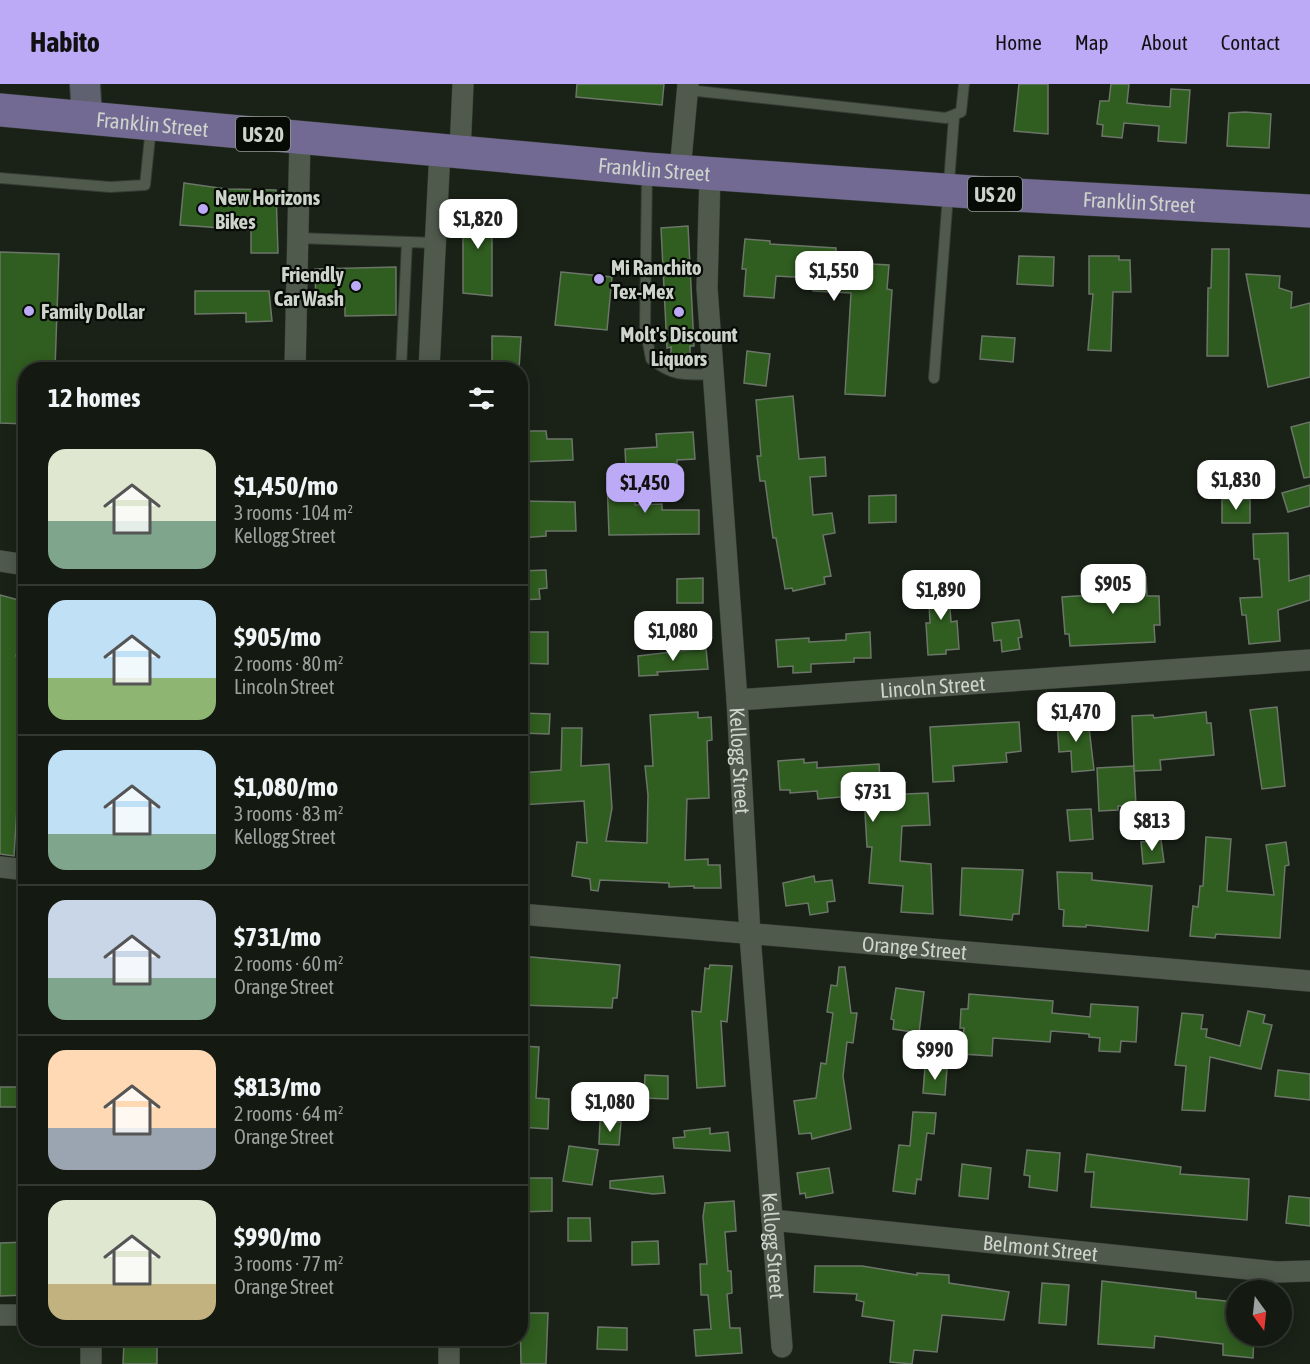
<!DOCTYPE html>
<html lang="en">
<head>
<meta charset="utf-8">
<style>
	body { margin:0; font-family:"Asap Condensed",sans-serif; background:#1d231a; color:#f1f3f6; height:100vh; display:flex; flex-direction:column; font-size:22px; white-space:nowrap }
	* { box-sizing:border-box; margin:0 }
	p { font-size:20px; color:#9da19f }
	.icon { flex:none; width:33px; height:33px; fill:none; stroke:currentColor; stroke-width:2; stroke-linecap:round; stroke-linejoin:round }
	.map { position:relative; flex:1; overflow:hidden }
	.sheet { position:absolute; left:18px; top:278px; width:510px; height:984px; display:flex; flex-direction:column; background:#141a11; border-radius:24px; box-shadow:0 3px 15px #0003,0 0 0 2px #333831 }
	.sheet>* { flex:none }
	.needle { width:39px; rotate:165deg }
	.buttons { position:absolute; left:1226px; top:1196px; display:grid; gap:12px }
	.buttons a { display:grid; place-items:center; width:66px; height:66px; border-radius:50%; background:#141a11; box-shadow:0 3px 15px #0003,0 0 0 2px #333831; font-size:30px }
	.price { position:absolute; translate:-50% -51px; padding:0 14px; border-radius:12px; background:#fff; color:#222; font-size:20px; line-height:39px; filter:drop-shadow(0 2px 3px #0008) }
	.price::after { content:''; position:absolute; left:50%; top:36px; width:18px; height:14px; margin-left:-9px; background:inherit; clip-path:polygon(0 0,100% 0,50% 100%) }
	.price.current { background:#bcaaf6; color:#111 }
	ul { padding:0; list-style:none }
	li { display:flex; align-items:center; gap:18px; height:150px; padding:0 30px }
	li+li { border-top:2px solid #333831 }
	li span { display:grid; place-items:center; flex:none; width:168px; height:120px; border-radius:18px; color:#555 }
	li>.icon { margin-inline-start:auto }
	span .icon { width:72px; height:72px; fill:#fffc; stroke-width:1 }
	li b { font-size:26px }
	h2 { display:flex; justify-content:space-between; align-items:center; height:72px; padding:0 30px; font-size:26px }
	header { display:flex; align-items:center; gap:36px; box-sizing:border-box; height:84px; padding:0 30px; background:#bcaaf6; color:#111 }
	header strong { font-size:28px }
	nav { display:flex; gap:33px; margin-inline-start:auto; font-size:21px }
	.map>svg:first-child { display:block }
</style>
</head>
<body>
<header>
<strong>Habito</strong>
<nav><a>Home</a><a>Map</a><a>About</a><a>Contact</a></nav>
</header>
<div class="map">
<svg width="1310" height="1280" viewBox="0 0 1310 1280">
	<rect width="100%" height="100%" fill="#1a2217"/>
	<path fill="#305d20" stroke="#6b7668" stroke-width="1.5" d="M 577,0 L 664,0 L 662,21 L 576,13 Z
		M 1019,0 L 1048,0 L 1048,50 L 1014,47 Z
		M 1111,0 L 1129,0 L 1127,19 L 1145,21 L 1170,23 L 1171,5 L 1190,6 L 1186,59 L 1158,57 L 1159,42 L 1124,39 L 1122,54 L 1102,52 L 1103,41 L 1097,40 L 1100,17 L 1109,17 Z
		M 1245,28 L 1271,30 L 1269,64 L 1227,62 L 1229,29 Z
		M 184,99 L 226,105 L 276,106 L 278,169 L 251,169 L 251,146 L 180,141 Z
		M 463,122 L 492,122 L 492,212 L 463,209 Z
		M 688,142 L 694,262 L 690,262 L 690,270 L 671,271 L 671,263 L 667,264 L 661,144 Z
		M 745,155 L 770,157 L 770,160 L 836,164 L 836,178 L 889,181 L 887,205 L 892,206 L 885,312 L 845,310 L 851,209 L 813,207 L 813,194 L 776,192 L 774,214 L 744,212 L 746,185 L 742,185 Z
		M 1212,165 L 1229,165 L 1228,272 L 1207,272 L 1208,204 L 1211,204 Z
		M 0,168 L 59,170 L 55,285 L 26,285 L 26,340 L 0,339 Z
		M 1019,172 L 1054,173 L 1053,202 L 1017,200 Z
		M 1089,172 L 1119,172 L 1119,176 L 1130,176 L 1131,208 L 1113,208 L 1111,267 L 1088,266 L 1093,210 L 1089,210 Z
		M 396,183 L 396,231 L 345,232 L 345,219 L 316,220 L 315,185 Z
		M 561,188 L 612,193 L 607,246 L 555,241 Z
		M 1246,190 L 1280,192 L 1279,204 L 1292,208 L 1291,224 L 1310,219 L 1310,293 L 1268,303 Z
		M 195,207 L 269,207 L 272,237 L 246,238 L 246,229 L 195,230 Z
		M 492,252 L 521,253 L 519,285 L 492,285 Z
		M 982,252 L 1015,254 L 1013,278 L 980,275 Z
		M 747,267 L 770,270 L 766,302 L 744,299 Z
		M 793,312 L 799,375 L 825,373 L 826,392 L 810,393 L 813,431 L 832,429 L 835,449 L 823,451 L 831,492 L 824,493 L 825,500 L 793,507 L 792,504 L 785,505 L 776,454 L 773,454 L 765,397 L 760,397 L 757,372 L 761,372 L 756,316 Z
		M 1310,338 L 1310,393 L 1304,394 L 1291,343 Z
		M 520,347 L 546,347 L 547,355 L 572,355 L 573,376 L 520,378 Z
		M 693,348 L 695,375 L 677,376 L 677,380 L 626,384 L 625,365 L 657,363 L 656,350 Z
		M 634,393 L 635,421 L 662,420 L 662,426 L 699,426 L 699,450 L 609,451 L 607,394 Z
		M 1310,401 L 1310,422 L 1288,428 L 1282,409 Z
		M 896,411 L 896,438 L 869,439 L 869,412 Z
		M 1222,415 L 1250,415 L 1250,439 L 1222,439 Z
		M 520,417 L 575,418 L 576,447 L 546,447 L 546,452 L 520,454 Z
		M 1288,449 L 1289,497 L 1310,491 L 1310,516 L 1278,526 L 1280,557 L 1249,560 L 1246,531 L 1242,531 L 1240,514 L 1262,513 L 1259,475 L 1254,475 L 1253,450 Z
		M 546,486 L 547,504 L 539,505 L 540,515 L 520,516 L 520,487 Z
		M 1146,493 L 1147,512 L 1159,512 L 1160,541 L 1154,541 L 1155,558 L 1070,562 L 1069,550 L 1065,550 L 1062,513 L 1107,510 L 1107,495 Z
		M 703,494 L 703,519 L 677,519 L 677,495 Z
		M 948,498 L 951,538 L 957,537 L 959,565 L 946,566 L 946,570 L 928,571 L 926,539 L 930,539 L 928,499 Z
		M 0,511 L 26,518 L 26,538 L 16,572 L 23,573 L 21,626 L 26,709 L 18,708 L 14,772 L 0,770 Z
		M 1019,536 L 1022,553 L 1018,554 L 1020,565 L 1002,568 L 1001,556 L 994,557 L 992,539 Z
		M 522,548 L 548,548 L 548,580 L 520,579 Z
		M 870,548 L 871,574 L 854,574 L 854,578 L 811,580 L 811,588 L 793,589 L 793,582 L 778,583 L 776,556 L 809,554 L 809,558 L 846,556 L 846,550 Z
		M 706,564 L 708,585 L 657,588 L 658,591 L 639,592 L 638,572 Z
		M 1277,623 L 1285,702 L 1262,705 L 1250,626 Z
		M 698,628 L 698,634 L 711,633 L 712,656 L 707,657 L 709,714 L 687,715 L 685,776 L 708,775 L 708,781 L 720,781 L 721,804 L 694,804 L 694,802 L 669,803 L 669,799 L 600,796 L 598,807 L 591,806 L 590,795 L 572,792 L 577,758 L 587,759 L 584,717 L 520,721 L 520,689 L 561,686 L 562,644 L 582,644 L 581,682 L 609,680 L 612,724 L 606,757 L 647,759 L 648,711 L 645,682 L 653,682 L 650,631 Z
		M 1206,628 L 1207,639 L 1211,639 L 1214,671 L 1160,676 L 1161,686 L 1134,687 L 1132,632 L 1153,631 L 1154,634 Z
		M 520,629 L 550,630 L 549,650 L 520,649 Z
		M 1088,635 L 1094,686 L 1072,688 L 1071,667 L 1059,668 L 1057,636 Z
		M 1019,638 L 1021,667 L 1006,669 L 1007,678 L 953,682 L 954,697 L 933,698 L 930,643 Z
		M 804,675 L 804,679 L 817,678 L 817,684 L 879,680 L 881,711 L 928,709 L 930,741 L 902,742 L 900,777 L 931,780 L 933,830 L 901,828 L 903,802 L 869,799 L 872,763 L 867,763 L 864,711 L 818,715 L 817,707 L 790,709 L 790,706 L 780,706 L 778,677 Z
		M 1134,682 L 1136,722 L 1118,722 L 1118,726 L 1099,727 L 1097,684 Z
		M 1091,725 L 1093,755 L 1070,757 L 1067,726 Z
		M 1206,753 L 1231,755 L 1227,807 L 1274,811 L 1266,761 L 1286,758 L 1289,781 L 1285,782 L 1280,854 L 1216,850 L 1215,854 L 1190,852 L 1193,822 L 1198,823 L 1200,802 L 1203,802 Z
		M 1161,756 L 1164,778 L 1143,780 L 1141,758 Z
		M 962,784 L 1023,786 L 1019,830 L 1013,830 L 1012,836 L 960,831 Z
		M 1057,788 L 1092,789 L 1092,796 L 1152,802 L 1148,847 L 1086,841 L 1086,843 L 1063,842 L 1064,826 L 1059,825 Z
		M 814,792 L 815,798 L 832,796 L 835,817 L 827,818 L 828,828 L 810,831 L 808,819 L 786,822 L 783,799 Z
		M 520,872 L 620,881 L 617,914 L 613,914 L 612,924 L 520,921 Z
		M 710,881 L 732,882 L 727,938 L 721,937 L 725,1002 L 697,1004 L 692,927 L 701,928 L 705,884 L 709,885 Z
		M 839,883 L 845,883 L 851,929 L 857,929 L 853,959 L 847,958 L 843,992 L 851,1045 L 812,1055 L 811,1049 L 799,1050 L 794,1017 L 816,1014 L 821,979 L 826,980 L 833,929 L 827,928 L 831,901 L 837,902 Z
		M 896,904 L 924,908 L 919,949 L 893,945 L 894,936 L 891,935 Z
		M 969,910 L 1053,917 L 1052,929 L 1090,933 L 1091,920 L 1138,923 L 1136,958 L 1121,957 L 1120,968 L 1099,967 L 1100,954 L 1089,953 L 1089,950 L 1051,947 L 1050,958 L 993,954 L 992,972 L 962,970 L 964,944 L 960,944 L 961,925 L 968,925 Z
		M 1248,927 L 1265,931 L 1263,939 L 1272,941 L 1261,985 L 1210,973 L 1205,1027 L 1182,1026 L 1186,982 L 1175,981 L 1182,929 L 1203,931 L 1201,945 L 1207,945 L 1206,953 L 1240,962 Z
		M 520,962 L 539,963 L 536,1014 L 549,1015 L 548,1045 L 520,1043 Z
		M 925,983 L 947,985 L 945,1011 L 923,1009 Z
		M 1278,986 L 1310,990 L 1310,1016 L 1275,1012 Z
		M 645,991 L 668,992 L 668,1015 L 644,1014 Z
		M 0,1003 L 26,1003 L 26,1023 L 0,1023 Z
		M 913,1028 L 936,1029 L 934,1050 L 927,1049 L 921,1096 L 917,1095 L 915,1110 L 893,1107 L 899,1061 L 910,1062 Z
		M 600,1037 L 621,1038 L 619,1061 L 599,1060 Z
		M 710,1044 L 710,1050 L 728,1048 L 730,1067 L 674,1064 L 673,1054 L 685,1053 L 684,1047 Z
		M 569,1062 L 598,1066 L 592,1101 L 563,1097 Z
		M 1027,1066 L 1060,1069 L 1057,1107 L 1029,1103 L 1030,1092 L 1024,1091 Z
		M 1087,1070 L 1181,1083 L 1180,1090 L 1249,1095 L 1247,1136 L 1091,1123 L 1094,1088 L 1085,1088 Z
		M 962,1080 L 991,1084 L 988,1115 L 959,1112 Z
		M 829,1084 L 833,1109 L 806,1114 L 805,1109 L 800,1110 L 797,1089 Z
		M 663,1092 L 665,1109 L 653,1110 L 610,1104 L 610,1097 Z
		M 520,1094 L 552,1094 L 552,1127 L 520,1128 Z
		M 1289,1112 L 1310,1114 L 1310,1142 L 1286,1139 Z
		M 734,1117 L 736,1147 L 725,1148 L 728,1187 L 731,1187 L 732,1209 L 727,1210 L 730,1244 L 740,1244 L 742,1269 L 696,1272 L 694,1246 L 711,1245 L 708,1211 L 701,1211 L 700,1180 L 707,1180 L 703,1133 L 705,1119 Z
		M 568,1134 L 590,1134 L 591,1157 L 568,1157 Z
		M 658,1157 L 659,1180 L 632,1181 L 632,1158 Z
		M 26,1158 L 26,1211 L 0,1212 L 0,1159 Z
		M 815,1182 L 862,1182 L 917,1191 L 917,1189 L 949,1191 L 949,1199 L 1009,1208 L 1004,1236 L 942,1231 L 937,1268 L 914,1266 L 912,1280 L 890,1278 L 894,1237 L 862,1232 L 864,1218 L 856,1216 L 857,1210 L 814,1208 Z
		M 1102,1197 L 1196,1208 L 1196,1214 L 1236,1218 L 1236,1251 L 1254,1251 L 1253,1274 L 1223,1271 L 1223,1260 L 1155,1252 L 1154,1264 L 1098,1260 Z
		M 1042,1199 L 1069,1201 L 1066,1241 L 1039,1239 Z
		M 520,1229 L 548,1229 L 546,1280 L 521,1280 Z
		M 598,1243 L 627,1244 L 627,1266 L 597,1265 Z
		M 124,1258 L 157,1258 L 157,1280 L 123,1280 Z"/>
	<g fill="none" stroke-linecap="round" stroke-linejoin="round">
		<g stroke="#353c34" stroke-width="12">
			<path id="lane" d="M 688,6 L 946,34 L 961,28 L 964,0
				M 647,89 L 645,243 L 651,275 C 674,293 685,291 712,290
				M 0,94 L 110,103 L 145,101 L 151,43
				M 298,154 L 436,159
				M 401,285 L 407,158
				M 934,294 L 954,33"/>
		</g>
		<g stroke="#353c34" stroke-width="22">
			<g id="street">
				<path d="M 460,68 L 463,0"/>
				<path d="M 680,87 L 688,0"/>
				<path id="s1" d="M 710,90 L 707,204 L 737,616 L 750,851 L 782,1263"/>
				<path d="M 295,285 L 300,53"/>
				<path d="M 429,285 L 440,66"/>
				<path d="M 0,477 L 26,481"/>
				<path id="s2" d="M 737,616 L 1310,576"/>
				<path d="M 0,783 L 26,786"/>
				<path id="s3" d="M 520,830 L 1310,897"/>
				<path id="s4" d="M 772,1136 L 1277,1188 L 1310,1187"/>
				<path d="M 0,1231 L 26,1231"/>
				<path d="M 91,1254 L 91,1280"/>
				<path d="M 449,1254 L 449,1280"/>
			</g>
		</g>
		<g stroke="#353c34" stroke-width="32">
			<path id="secondary" d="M 85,0 L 87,34"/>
		</g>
		<g stroke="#353c34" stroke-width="34">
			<g id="primary">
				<path id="s5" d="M 0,26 L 647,85 L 1014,111 L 1310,127"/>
			</g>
		</g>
		<use href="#lane" stroke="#4f594c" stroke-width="10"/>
		<use href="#street" stroke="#4f594c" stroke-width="21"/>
		<use href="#secondary" stroke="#606170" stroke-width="30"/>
		<use href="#primary" stroke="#726a93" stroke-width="33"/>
	</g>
	<g fill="#bcaaf6" stroke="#070b06" stroke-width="2">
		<circle cx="203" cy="125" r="6"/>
		<circle cx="599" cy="195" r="6"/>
		<circle cx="356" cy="202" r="6"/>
		<circle cx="29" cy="227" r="6"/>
		<circle cx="679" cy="228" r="6"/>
	</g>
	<g text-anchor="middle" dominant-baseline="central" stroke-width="4.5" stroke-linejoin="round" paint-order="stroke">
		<g fill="#070b06" stroke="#929891" stroke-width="1.5">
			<rect x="236" y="33" width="54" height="34" rx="4.5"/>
			<rect x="968" y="93" width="54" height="34" rx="4.5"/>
		</g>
		<g font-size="20" font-weight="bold" fill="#ced4cc">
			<text x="263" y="50">US 20</text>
			<text x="995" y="110">US 20</text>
		</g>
		<g font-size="21" fill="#ced4cc" stroke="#070b06">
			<text stroke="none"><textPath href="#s5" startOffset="153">Franklin Street</textPath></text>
			<text stroke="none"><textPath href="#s5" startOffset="657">Franklin Street</textPath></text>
			<text stroke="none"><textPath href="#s5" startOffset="1143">Franklin Street</textPath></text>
			<text stroke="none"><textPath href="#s2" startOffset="196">Lincoln Street</textPath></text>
			<text stroke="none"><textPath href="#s1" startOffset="588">Kellogg Street</textPath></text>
			<text stroke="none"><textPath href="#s3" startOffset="396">Orange Street</textPath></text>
			<text stroke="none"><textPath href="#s1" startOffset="1074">Kellogg Street</textPath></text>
			<text stroke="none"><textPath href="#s4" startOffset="270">Belmont Street</textPath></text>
		</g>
		<g font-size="21" font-weight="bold" fill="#ced4cc" stroke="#070b06" text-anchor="start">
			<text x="215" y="113">New Horizons<tspan x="215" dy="24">Bikes</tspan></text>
			<text x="611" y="183">Mi Ranchito<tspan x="611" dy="24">Tex-Mex</tspan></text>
			<text x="344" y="190" text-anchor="end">Friendly<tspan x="344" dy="24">Car Wash</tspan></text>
			<text x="41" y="227">Family Dollar</text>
			<text x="679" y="250" text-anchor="middle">Molt's Discount<tspan x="679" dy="24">Liquors</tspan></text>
		</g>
	</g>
</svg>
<div class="buttons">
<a><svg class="needle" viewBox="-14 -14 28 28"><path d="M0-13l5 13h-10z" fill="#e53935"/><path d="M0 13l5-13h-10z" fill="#9da19f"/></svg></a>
</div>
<b class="price" style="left:478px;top:166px">$1,820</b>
<b class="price" style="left:834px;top:218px">$1,550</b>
<b class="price" style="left:1236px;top:427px">$1,830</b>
<b class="price current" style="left:645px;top:430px">$1,450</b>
<b class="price" style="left:1113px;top:531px">$905</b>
<b class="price" style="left:941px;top:537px">$1,890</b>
<b class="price" style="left:673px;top:578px">$1,080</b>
<b class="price" style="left:1076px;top:659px">$1,470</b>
<b class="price" style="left:873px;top:739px">$731</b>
<b class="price" style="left:1152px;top:768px">$813</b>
<b class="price" style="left:935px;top:997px">$990</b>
<b class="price" style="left:610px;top:1049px">$1,080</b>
<section class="sheet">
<h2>12 homes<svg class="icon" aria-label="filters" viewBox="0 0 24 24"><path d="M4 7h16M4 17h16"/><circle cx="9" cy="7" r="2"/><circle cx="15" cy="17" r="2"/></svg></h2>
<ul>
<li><span style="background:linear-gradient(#dfe7d0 60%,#7fa58c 0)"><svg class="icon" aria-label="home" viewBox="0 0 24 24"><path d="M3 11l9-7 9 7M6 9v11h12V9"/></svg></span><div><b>$1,450/mo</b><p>3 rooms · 104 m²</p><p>Kellogg Street</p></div></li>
<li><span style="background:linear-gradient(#bfe0f5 65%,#8fb573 0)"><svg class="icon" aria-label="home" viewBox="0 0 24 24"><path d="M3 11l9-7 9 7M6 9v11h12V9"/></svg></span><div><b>$905/mo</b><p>2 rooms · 80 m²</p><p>Lincoln Street</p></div></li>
<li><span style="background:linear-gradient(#bfe0f5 70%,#7fa58c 0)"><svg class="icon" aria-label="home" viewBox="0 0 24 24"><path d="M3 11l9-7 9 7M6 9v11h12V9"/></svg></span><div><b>$1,080/mo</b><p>3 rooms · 83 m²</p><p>Kellogg Street</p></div></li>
<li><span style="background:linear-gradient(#c9d6e8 65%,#7fa58c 0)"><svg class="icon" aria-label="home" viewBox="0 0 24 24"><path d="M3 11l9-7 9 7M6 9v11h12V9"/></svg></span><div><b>$731/mo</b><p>2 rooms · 60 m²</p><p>Orange Street</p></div></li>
<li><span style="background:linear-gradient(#ffd9b3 65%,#9aa5b1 0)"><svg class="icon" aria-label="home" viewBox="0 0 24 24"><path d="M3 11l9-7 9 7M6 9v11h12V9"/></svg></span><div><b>$813/mo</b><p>2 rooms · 64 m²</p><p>Orange Street</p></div></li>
<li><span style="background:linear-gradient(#dfe7d0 70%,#c2b280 0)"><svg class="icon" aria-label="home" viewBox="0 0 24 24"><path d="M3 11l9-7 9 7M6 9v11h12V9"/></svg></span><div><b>$990/mo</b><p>3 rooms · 77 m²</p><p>Orange Street</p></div></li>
</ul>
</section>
</div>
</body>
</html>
